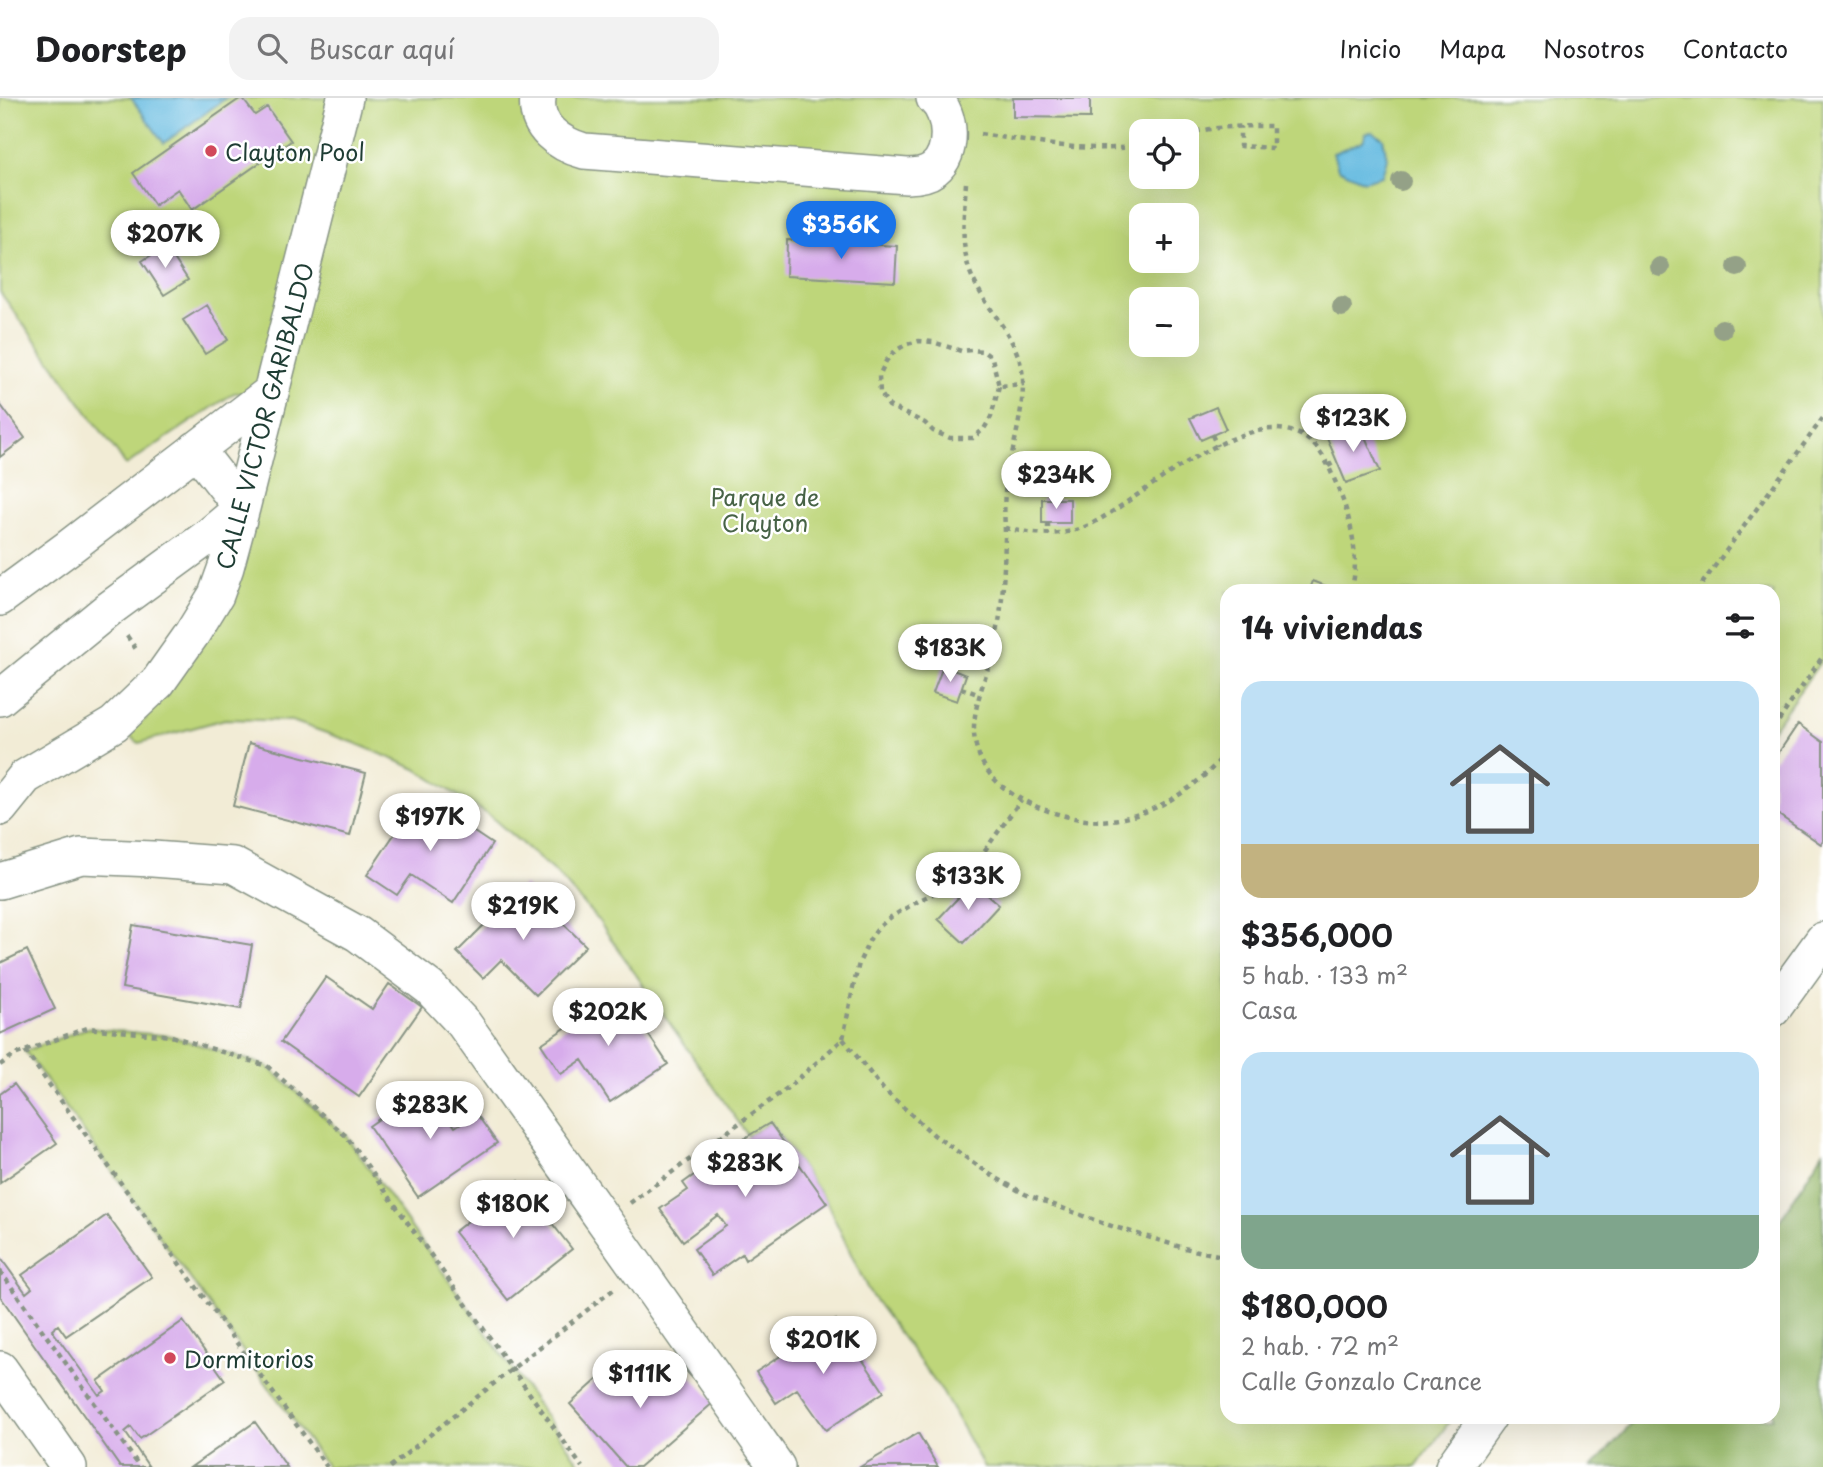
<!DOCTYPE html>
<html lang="es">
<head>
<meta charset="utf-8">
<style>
	body { margin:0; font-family:"Playpen Sans",sans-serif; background:#f2f2f2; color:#202124; height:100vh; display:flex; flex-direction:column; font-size:26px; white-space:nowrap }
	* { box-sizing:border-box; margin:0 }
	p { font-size:23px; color:#757577 }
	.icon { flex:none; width:38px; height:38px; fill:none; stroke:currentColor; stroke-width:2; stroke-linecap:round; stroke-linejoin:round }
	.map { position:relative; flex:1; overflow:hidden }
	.sheet { position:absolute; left:1220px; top:486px; width:560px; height:840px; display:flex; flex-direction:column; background:#fff; border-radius:21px; box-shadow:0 7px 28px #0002 }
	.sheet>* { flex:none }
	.buttons { position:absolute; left:1129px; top:21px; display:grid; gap:14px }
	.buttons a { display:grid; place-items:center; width:70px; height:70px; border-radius:14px; background:#fff; box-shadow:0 7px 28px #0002; font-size:35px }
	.price { position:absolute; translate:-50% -60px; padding:0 16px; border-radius:24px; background:#fff; color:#222; font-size:23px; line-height:46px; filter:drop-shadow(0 2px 4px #0008) }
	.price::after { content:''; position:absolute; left:50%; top:42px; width:21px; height:16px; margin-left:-10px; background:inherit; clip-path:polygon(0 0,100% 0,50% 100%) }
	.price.on { background:#1a73e8; color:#fff }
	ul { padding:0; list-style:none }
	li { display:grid; align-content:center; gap:14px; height:371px; padding:0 21px }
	li span { display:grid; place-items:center; height:217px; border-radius:21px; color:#555 }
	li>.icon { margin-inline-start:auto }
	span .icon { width:126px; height:126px; fill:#fffc; stroke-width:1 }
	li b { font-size:30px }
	h2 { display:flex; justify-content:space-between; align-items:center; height:84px; padding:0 21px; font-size:30px }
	header { display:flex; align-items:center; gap:42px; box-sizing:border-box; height:98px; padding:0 35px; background:#fff; border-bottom:2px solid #e0e0e0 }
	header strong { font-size:33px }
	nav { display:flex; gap:38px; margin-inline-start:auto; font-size:24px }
	.search { width:490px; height:63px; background:#f2f2f2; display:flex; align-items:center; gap:18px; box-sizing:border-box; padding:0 24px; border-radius:21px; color:#757577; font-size:26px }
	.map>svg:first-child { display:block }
</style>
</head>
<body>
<header>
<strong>Doorstep</strong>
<div class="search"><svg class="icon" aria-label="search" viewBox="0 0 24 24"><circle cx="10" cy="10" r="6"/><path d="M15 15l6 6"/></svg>Buscar aquí</div>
<nav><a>Inicio</a><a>Mapa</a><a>Nosotros</a><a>Contacto</a></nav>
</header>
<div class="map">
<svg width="1823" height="1369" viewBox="0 0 1823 1369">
	<rect width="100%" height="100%" fill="#fff"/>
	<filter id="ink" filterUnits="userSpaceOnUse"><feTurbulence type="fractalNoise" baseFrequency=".0143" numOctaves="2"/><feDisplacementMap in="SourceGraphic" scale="14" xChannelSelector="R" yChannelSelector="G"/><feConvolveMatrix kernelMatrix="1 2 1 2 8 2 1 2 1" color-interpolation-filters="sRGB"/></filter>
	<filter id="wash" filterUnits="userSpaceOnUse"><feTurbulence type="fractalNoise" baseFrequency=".00686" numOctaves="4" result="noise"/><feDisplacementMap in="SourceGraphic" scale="28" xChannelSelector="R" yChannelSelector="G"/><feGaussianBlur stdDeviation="1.57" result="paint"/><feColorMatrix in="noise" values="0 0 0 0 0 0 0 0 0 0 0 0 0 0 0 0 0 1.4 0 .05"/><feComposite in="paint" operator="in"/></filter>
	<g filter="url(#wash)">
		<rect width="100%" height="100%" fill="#f2ecd6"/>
		<path fill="#bed67a" stroke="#6e8a57" stroke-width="2" fill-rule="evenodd" d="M 0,0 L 1823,0 L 1823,560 L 1773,631 L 1773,494 L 1227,494 L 1227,1320 L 1452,1320 L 1416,1369 L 984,1369 L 943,1295 L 869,1194 L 827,1105 L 770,1025 L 748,1038 L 598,822 L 557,776 L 490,718 L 416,671 L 355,645 L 292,623 L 225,621 L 139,645 L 114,626 L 192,536 L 270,295 L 234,295 L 126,367 L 0,194 ZM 1141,33 L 1186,33 L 1186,79 L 1141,79 ZM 1141,117 L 1186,117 L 1186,163 L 1141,163 ZM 1141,201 L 1186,201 L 1186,247 L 1141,247 Z
			M 87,930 L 171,938 L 267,968 L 346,1038 L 582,1369 L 327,1369 L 25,953 Z"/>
		<path fill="#96b76a" stroke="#5a7a4f" stroke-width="2" d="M 1823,1054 L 1823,1369 L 1592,1369 L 1637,1320 L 1773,1320 L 1773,1133 Z"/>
		<path fill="#63bae0" stroke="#417c8a" stroke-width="2" d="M 131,0 L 226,0 L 164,45 Z
			M 1372,33 L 1383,40 L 1387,60 L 1382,78 L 1364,83 L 1338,71 L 1333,55 L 1363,43 L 1366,35 Z"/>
		<g id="blocks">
			<path fill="#d7aceb" d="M 241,0 L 242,0 L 255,17 L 267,9 L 291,43 L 192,112 L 178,91 L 155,107 L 133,75 Z
				M 1013,0 L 1090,0 L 1090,20 L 1013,19 Z
				M 787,142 L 897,148 L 895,184 L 786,178 Z
				M 166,148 L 188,182 L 164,197 L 142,163 Z
				M 207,207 L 228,242 L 205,256 L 183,222 Z
				M 0,306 L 25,340 L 0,359 Z
				M 1216,309 L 1226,331 L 1201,342 L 1190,320 Z
				M 1360,327 L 1380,373 L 1346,385 L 1327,340 Z
				M 1042,401 L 1070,401 L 1070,425 L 1042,425 Z
				M 1313,483 L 1339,493 L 1339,494 L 1309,494 Z
				M 943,568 L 966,577 L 957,603 L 933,595 Z
				M 1798,626 L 1823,644 L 1823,743 L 1821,746 L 1773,713 L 1773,663 Z
				M 249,645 L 366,675 L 350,738 L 233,708 Z
				M 420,698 L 492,746 L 453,805 L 411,777 L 397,797 L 367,777 Z
				M 973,784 L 999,807 L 964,845 L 938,821 Z
				M 524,787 L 586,848 L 536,897 L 501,862 L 483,880 L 457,854 Z
				M 133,827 L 252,847 L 241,911 L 122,890 Z
				M 27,852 L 55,911 L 0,936 L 0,865 Z
				M 326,879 L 372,911 L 389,886 L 422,909 L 359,999 L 281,944 Z
				M 620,894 L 668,966 L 610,1004 L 582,962 L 561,976 L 541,946 Z
				M 14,986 L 57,1045 L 0,1085 L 0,996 Z
				M 426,988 L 455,1029 L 476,1015 L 497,1045 L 418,1099 L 369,1028 Z
				M 770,1025 L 827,1105 L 745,1162 L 742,1156 L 712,1177 L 694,1151 L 726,1128 L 718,1117 L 683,1143 L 660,1111 L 688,1092 L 683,1085 L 748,1038 Z
				M 519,1083 L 572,1151 L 508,1202 L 454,1134 Z
				M 107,1117 L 152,1179 L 66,1238 L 58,1227 L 52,1232 L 99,1297 L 105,1293 L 98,1283 L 183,1223 L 225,1282 L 140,1341 L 131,1329 L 125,1334 L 149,1369 L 120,1369 L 0,1198 L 0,1159 L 26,1195 L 32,1190 L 22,1177 Z
				M 836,1222 L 884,1294 L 826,1332 L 797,1291 L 776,1305 L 756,1274 Z
				M 625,1257 L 652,1288 L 679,1265 L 714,1304 L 639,1369 L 626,1369 L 570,1306 Z
				M 255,1324 L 287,1369 L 191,1369 Z
				M 918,1335 L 938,1369 L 860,1369 Z"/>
		</g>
	</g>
	<g filter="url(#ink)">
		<use href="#blocks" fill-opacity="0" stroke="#889485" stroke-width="2"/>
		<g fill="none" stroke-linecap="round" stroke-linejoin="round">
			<g stroke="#889485" stroke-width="38">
				<path id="minor" d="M 538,0 C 534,29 559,46 584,53 L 907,78 C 916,78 926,77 934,71 C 954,55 952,16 934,0
					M 0,500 L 68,450 L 270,295
					M 0,600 L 109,511 L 210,437 L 242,410 L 196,351
					M 0,710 L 25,679 L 114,626 L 158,584 L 192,536 L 216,497 L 226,469 L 242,410 L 345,0
					M 0,783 L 81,758 L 153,761 L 233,767 L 358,836 L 430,890 L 464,926 L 639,1172 L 777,1369
					M 1773,911 L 1823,842
					M 0,1271 L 69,1369
					M 1453,1369 L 1488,1320"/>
			</g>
			<path stroke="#889485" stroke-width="4.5" stroke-dasharray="5 5" stroke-linecap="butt" d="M 980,36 C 1033,44 1087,55 1141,48
				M 1186,36 C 1214,28 1244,28 1273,28 L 1273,50 L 1240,48 L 1240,28
				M 966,85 C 964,115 960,145 970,174 C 985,213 1025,243 1023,288 C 1022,322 1011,354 1006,387 C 1003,404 1005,422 1005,440 C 1004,473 1003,508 996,540 C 990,575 967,614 976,648 C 987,693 1038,713 1079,721 C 1135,731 1192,696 1227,654
				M 999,288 L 991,319 L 984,331 L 973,340 L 950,340 L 933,333 L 925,325 L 889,308 L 880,294 L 879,278 L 886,263 L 895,253 L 907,246 L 919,243 L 933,244 L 961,253 L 971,252 L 983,253 L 992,260 L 999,288 L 1024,286
				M 1212,337 L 1217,348
				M 1328,368 L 1337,363
				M 1048,425 L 1048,437
				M 1005,430 C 1034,436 1061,440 1089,427 C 1140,403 1254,294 1311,344 C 1324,355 1329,370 1336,385 C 1350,417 1361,459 1351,494
				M 1696,494 L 1823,320
				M 127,538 L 138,554
				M 961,590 L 980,597
				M 1773,631 L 1823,558
				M 953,784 L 964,794
				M 843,941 L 883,991 L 934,1037 L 991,1077 L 1025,1096 L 1102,1125 L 1184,1150 L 1227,1159
				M 25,953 L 327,1369
				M 0,967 L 14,957 L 87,930 L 171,938 L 267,968 L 346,1038 L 582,1369
				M 630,1105 L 790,988 L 843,941 L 853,890 L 859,865 L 870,841 L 879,829 L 891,819 L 920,802 L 947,789 L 975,766 L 1021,702
				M 0,1173 L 140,1369
				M 390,1369 L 512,1271 L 614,1191"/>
			<use href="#minor" stroke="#fff" stroke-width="35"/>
		</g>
		<g fill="#94a187">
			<circle cx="1401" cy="83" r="10"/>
			<circle cx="1660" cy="169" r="10"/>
			<circle cx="1737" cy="169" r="10"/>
			<circle cx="1342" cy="209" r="10"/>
			<circle cx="1722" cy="231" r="10"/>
		</g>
	</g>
	<g fill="#d1495b" stroke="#fff" stroke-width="2.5">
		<circle cx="211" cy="53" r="7"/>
		<circle cx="170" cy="1260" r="7"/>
	</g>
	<g text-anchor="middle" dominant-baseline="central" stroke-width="5" stroke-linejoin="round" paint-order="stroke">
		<g font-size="23" fill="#1f3d34" stroke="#fff" text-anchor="start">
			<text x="225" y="53">Clayton Pool</text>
			<text x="184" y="1260">Dormitorios</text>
		</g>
		<g font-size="23" fill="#1f3d34" stroke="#fff">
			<text transform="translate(264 318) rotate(-75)">CALLE VICTOR GARIBALDO</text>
		</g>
		<g font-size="23" fill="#476346" stroke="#fff">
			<text x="765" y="398">Parque de<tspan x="765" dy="26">Clayton</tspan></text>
		</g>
	</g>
</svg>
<div class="buttons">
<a><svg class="icon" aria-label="locate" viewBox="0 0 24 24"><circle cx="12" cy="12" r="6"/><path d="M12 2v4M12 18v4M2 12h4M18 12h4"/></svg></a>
<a>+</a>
<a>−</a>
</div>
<b class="price on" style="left:841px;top:163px">$356K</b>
<b class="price" style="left:165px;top:172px">$207K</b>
<b class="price" style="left:1353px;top:356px">$123K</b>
<b class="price" style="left:1056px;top:413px">$234K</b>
<b class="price" style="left:950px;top:586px">$183K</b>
<b class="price" style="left:430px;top:755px">$197K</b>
<b class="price" style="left:968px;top:814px">$133K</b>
<b class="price" style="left:523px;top:844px">$219K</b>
<b class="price" style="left:608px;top:950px">$202K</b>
<b class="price" style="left:430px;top:1043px">$283K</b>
<b class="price" style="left:745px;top:1101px">$283K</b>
<b class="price" style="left:513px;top:1142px">$180K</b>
<b class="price" style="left:823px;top:1278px">$201K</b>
<b class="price" style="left:640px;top:1312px">$111K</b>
<section class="sheet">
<h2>14 viviendas<svg class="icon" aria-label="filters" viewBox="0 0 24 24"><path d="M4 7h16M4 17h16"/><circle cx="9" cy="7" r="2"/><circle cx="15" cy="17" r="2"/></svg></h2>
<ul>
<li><span style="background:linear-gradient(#bfe0f5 75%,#c2b280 0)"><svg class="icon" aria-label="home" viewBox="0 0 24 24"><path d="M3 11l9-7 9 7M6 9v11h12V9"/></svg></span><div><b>$356,000</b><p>5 hab. · 133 m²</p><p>Casa</p></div></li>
<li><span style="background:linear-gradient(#bfe0f5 75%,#7fa58c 0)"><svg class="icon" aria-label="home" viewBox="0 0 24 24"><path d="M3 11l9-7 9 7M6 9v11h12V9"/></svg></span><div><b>$180,000</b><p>2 hab. · 72 m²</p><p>Calle Gonzalo Crance</p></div></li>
</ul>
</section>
</div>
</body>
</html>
